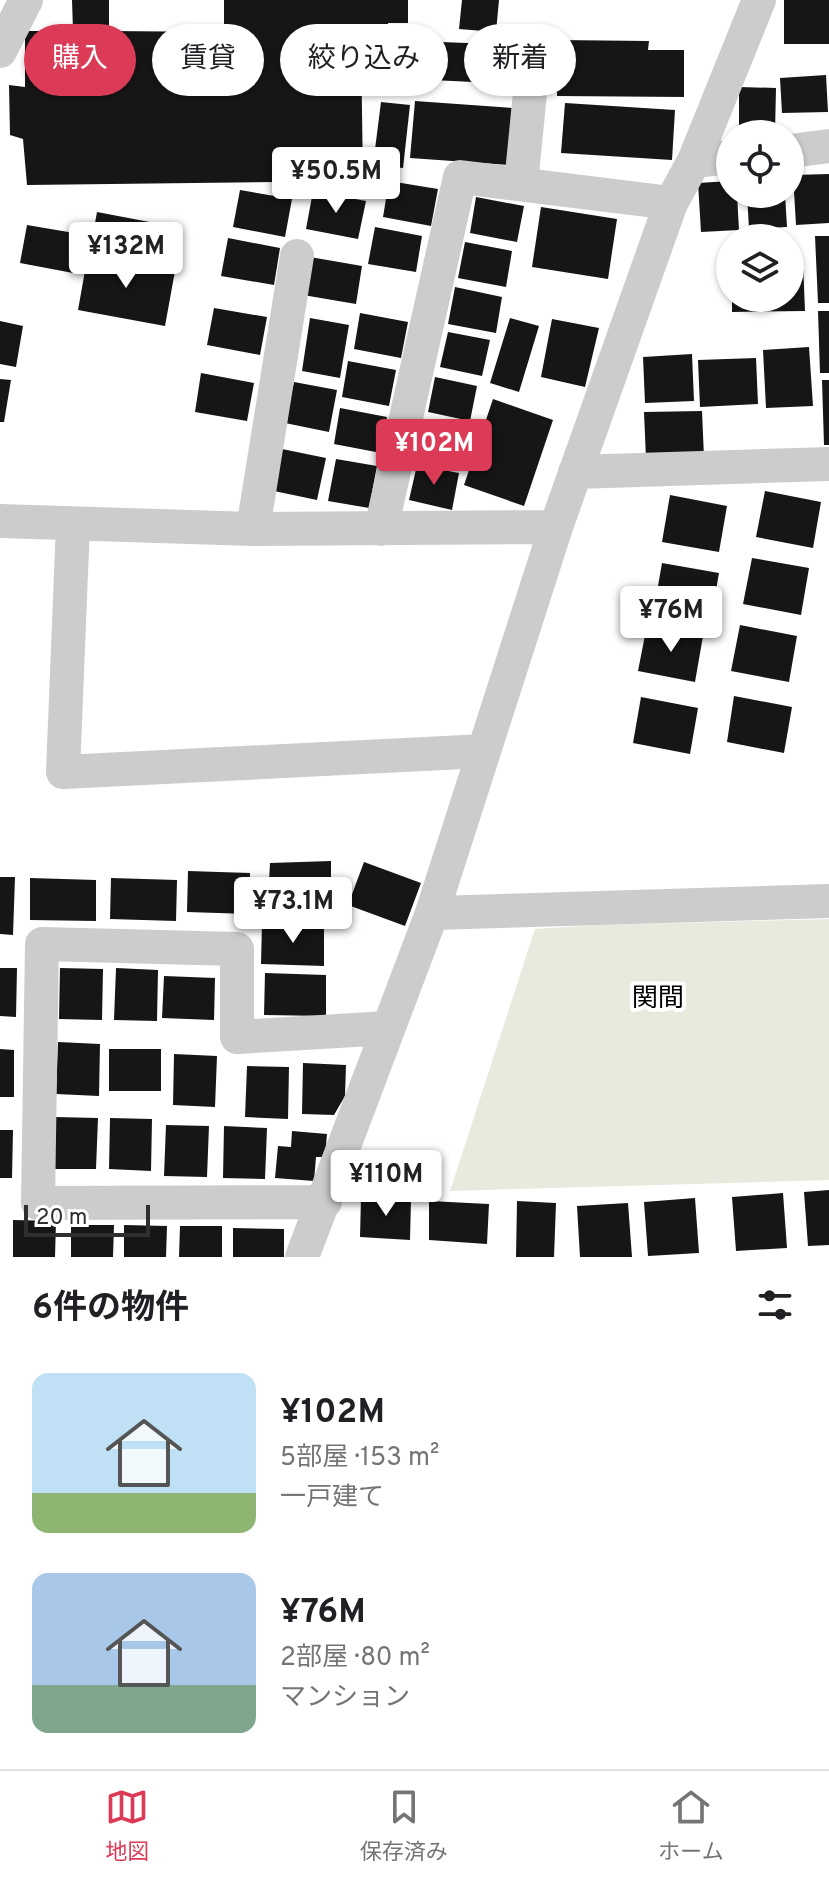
<!DOCTYPE html>
<html lang="ja">
<head>
<meta charset="utf-8">
<style>
	body { margin:0; font-family:Overpass,"Noto Sans JP",sans-serif; background:#f2f2f2; color:#202124; height:100vh; display:flex; flex-direction:column; font-size:30px; white-space:nowrap }
	* { box-sizing:border-box; margin:0 }
	p { font-size:26px; color:#757577 }
	.icon { flex:none; width:44px; height:44px; fill:none; stroke:currentColor; stroke-width:2; stroke-linecap:round; stroke-linejoin:round }
	.map { position:relative; height:1257px; overflow:hidden }
	.drawer { display:flex; flex-direction:column; background:#fff; flex:1 }
	.drawer>* { flex:none }
	.hud { position:absolute; left:24px; top:24px; width:782px; height:72px; display:flex; gap:16px }
	.tools { position:absolute; left:716px; top:120px; display:grid; gap:16px }
	.tools a { display:grid; place-items:center; width:88px; height:88px; border-radius:50%; background:#fff; box-shadow:0 2px 6px #0004; font-size:40px }
	.scale { position:absolute; left:24px; bottom:20px; width:126px; box-sizing:border-box; padding-left:8px; border:4px solid #2f2f2f; border-top:0; font-size:22px; line-height:28px; white-space:nowrap; color:#2f2f2f; -webkit-text-stroke:6px #fff; paint-order:stroke }
	.price { position:absolute; translate:-50% -68px; padding:0 18px; border-radius:8px; background:#fff; color:#222; font-size:26px; line-height:52px; filter:drop-shadow(0 2px 4px #0008) }
	.price::after { content:''; position:absolute; left:50%; top:48px; width:24px; height:18px; margin-left:-12px; background:inherit; clip-path:polygon(0 0,100% 0,50% 100%) }
	.price.on { background:#dc3b57; color:#fff }
	ul { padding:0; list-style:none }
	li { display:flex; align-items:center; gap:24px; height:200px; padding:0 32px }
	li span { display:grid; place-items:center; flex:none; width:224px; height:160px; border-radius:16px; color:#555 }
	li>.icon { margin-inline-start:auto }
	span .icon { width:96px; height:96px; fill:#fffc; stroke-width:1 }
	li b { font-size:34px }
	h2 { display:flex; justify-content:space-between; align-items:center; height:96px; padding:0 32px; font-size:34px }
	.tag { padding:0 28px; border-radius:36px; background:#fff; box-shadow:0 2px 6px #0004; font-size:28px; line-height:72px }
	.tag.on { background:#dc3b57; color:#fff }
	.dock { display:flex; justify-content:space-around; align-items:center; height:112px; border-top:2px solid #e0e0e0; background:#fff; font-size:22px; color:#757577 }
	.dock a { display:grid; justify-items:center; gap:4px }
	.dock .on { color:#dc3b57 }
	.map>svg:first-child { display:block }
</style>
</head>
<body>
<div class="map">
<svg width="829" height="1257" viewBox="0 0 829 1257">
	<rect width="100%" height="100%" fill="#fff"/>
	<path fill="#e6ebdd" d="M 829,919 L 829,1180 L 450,1191 L 535,929 L 598,925 Z"/>
	<path fill="#161616" d="M 72,0 L 109,0 L 109,31 L 224,32 L 224,0 L 408,0 L 408,23 L 388,23 L 389,41 L 361,41 L 363,181 L 27,185 L 23,139 L 10,135 L 9,85 L 25,87 L 25,31 L 73,31 Z
		M 462,0 L 499,0 L 496,32 L 459,29 Z
		M 784,0 L 829,0 L 829,44 L 784,44 Z
		M 557,40 L 649,41 L 648,50 L 684,50 L 684,97 L 557,96 Z
		M 412,41 L 495,44 L 494,83 L 411,79 Z
		M 826,75 L 828,112 L 782,113 L 780,78 Z
		M 739,87 L 776,88 L 775,133 L 739,133 Z
		M 415,101 L 513,108 L 509,165 L 410,158 Z
		M 381,102 L 410,105 L 403,168 L 373,165 Z
		M 565,103 L 675,110 L 672,160 L 561,153 Z
		M 829,174 L 829,223 L 796,225 L 793,175 Z
		M 389,181 L 438,189 L 431,226 L 383,217 Z
		M 730,181 L 730,194 L 737,194 L 739,230 L 701,232 L 698,183 Z
		M 240,190 L 292,199 L 285,237 L 233,227 Z
		M 313,191 L 366,201 L 358,239 L 306,229 Z
		M 747,194 L 785,194 L 787,227 L 749,229 Z
		M 476,197 L 524,206 L 517,242 L 470,233 Z
		M 541,207 L 617,219 L 608,279 L 532,267 Z
		M 97,212 L 181,228 L 175,262 L 91,245 Z
		M 27,225 L 80,234 L 73,273 L 20,263 Z
		M 375,227 L 422,236 L 416,272 L 368,264 Z
		M 815,236 L 829,236 L 829,303 L 818,303 Z
		M 228,238 L 280,248 L 274,285 L 221,276 Z
		M 465,242 L 512,251 L 506,287 L 458,278 Z
		M 88,254 L 175,271 L 165,326 L 78,310 Z
		M 310,257 L 362,266 L 356,304 L 303,295 Z
		M 790,262 L 803,262 L 805,311 L 732,312 L 732,298 L 790,298 Z
		M 455,287 L 502,297 L 496,333 L 448,324 Z
		M 214,308 L 267,317 L 260,355 L 207,345 Z
		M 818,311 L 829,311 L 829,373 L 820,373 Z
		M 360,313 L 408,322 L 401,358 L 354,349 Z
		M 310,318 L 349,325 L 340,378 L 302,371 Z
		M 510,318 L 539,326 L 519,392 L 490,383 Z
		M 552,319 L 599,328 L 585,387 L 541,377 Z
		M 0,321 L 23,326 L 16,367 L 0,364 Z
		M 448,332 L 490,340 L 482,376 L 440,367 Z
		M 809,347 L 813,406 L 766,408 L 763,350 Z
		M 692,354 L 694,401 L 645,403 L 643,357 Z
		M 756,358 L 758,404 L 700,407 L 698,360 Z
		M 348,361 L 396,370 L 389,406 L 342,397 Z
		M 201,373 L 254,383 L 247,421 L 195,412 Z
		M 435,377 L 477,386 L 470,421 L 428,412 Z
		M 0,379 L 11,380 L 4,422 L 0,422 Z
		M 822,380 L 829,380 L 829,445 L 824,445 Z
		M 294,382 L 337,390 L 329,432 L 285,423 Z
		M 493,399 L 553,420 L 524,506 L 464,485 Z
		M 340,408 L 387,417 L 381,453 L 334,444 Z
		M 702,411 L 704,457 L 646,459 L 644,412 Z
		M 426,420 L 468,429 L 461,465 L 418,456 Z
		M 282,449 L 326,458 L 317,500 L 274,491 Z
		M 336,459 L 377,466 L 369,508 L 328,501 Z
		M 417,465 L 459,473 L 452,510 L 409,500 Z
		M 765,491 L 821,502 L 813,548 L 756,537 Z
		M 670,495 L 727,506 L 719,552 L 662,542 Z
		M 752,558 L 809,568 L 801,615 L 743,604 Z
		M 662,563 L 719,573 L 711,619 L 654,609 Z
		M 647,625 L 703,636 L 695,682 L 638,671 Z
		M 740,625 L 797,636 L 789,682 L 731,671 Z
		M 734,696 L 792,707 L 784,753 L 727,742 Z
		M 641,697 L 698,708 L 690,754 L 633,743 Z
		M 331,861 L 331,902 L 268,900 L 270,863 Z
		M 364,862 L 421,883 L 405,926 L 348,905 Z
		M 188,871 L 250,873 L 249,914 L 187,912 Z
		M 0,877 L 15,877 L 13,935 L 0,934 Z
		M 30,878 L 96,880 L 96,921 L 30,920 Z
		M 111,878 L 177,880 L 176,921 L 110,919 Z
		M 262,923 L 324,925 L 324,966 L 261,964 Z
		M 0,968 L 17,968 L 16,1017 L 0,1016 Z
		M 60,968 L 103,969 L 102,1020 L 59,1019 Z
		M 116,968 L 158,970 L 157,1021 L 114,1020 Z
		M 265,973 L 326,975 L 326,1016 L 264,1015 Z
		M 164,976 L 215,978 L 214,1020 L 162,1018 Z
		M 58,1042 L 100,1044 L 99,1096 L 56,1094 Z
		M 0,1049 L 14,1050 L 14,1097 L 0,1097 Z
		M 109,1049 L 161,1049 L 161,1091 L 109,1091 Z
		M 174,1054 L 217,1056 L 215,1107 L 173,1105 Z
		M 303,1063 L 346,1065 L 345,1096 L 334,1115 L 302,1114 Z
		M 247,1066 L 289,1067 L 288,1119 L 245,1117 Z
		M 55,1117 L 98,1118 L 96,1169 L 54,1169 Z
		M 110,1118 L 152,1119 L 151,1171 L 109,1169 Z
		M 166,1125 L 209,1126 L 207,1177 L 164,1176 Z
		M 224,1126 L 267,1128 L 265,1179 L 223,1178 Z
		M 0,1130 L 13,1130 L 12,1178 L 0,1178 Z
		M 292,1131 L 327,1134 L 325,1157 L 316,1157 L 314,1181 L 275,1178 L 278,1146 L 291,1147 Z
		M 829,1190 L 829,1245 L 808,1246 L 804,1192 Z
		M 783,1193 L 787,1248 L 736,1251 L 732,1197 Z
		M 361,1197 L 411,1200 L 410,1240 L 360,1237 Z
		M 695,1198 L 699,1253 L 648,1256 L 644,1202 Z
		M 429,1201 L 489,1204 L 487,1244 L 429,1240 Z
		M 517,1201 L 556,1203 L 554,1257 L 516,1257 Z
		M 628,1203 L 632,1257 L 580,1257 L 577,1206 Z
		M 13,1220 L 56,1221 L 55,1257 L 13,1257 Z
		M 71,1225 L 114,1225 L 113,1257 L 71,1257 Z
		M 124,1225 L 167,1226 L 166,1257 L 124,1257 Z
		M 180,1226 L 222,1226 L 222,1257 L 179,1257 Z
		M 233,1228 L 284,1229 L 284,1257 L 233,1257 Z"/>
	<g fill="none" stroke-linecap="round" stroke-linejoin="round">
		<path stroke="#ccc" stroke-width="34" d="M 0,51 L 26,0
			M 790,151 L 829,146
			M 694,161 L 730,157
			M 521,184 L 534,52
			M 575,472 L 829,464
			M 0,521 L 253,529 L 556,527
			M 73,524 L 63,772 L 484,751
			M 253,529 L 297,256
			M 381,529 L 460,177 L 671,203
			M 432,913 L 829,901
			M 325,1202 L 38,1203 L 42,944 L 237,949 L 237,1037 L 388,1028
			M 302,1257 L 432,913 L 556,527 L 671,203 L 694,161 L 759,0"/>
	</g>
	<g text-anchor="middle" dominant-baseline="central" stroke-width="8" stroke-linejoin="round" paint-order="stroke">
		<g font-size="26" fill="#000" stroke="#fff">
			<text x="658" y="999">関間</text>
		</g>
	</g>
</svg>
<div class="tools">
<a><svg class="icon" aria-label="locate" viewBox="0 0 24 24"><circle cx="12" cy="12" r="6"/><path d="M12 2v4M12 18v4M2 12h4M18 12h4"/></svg></a>
<a><svg class="icon" aria-label="layers" viewBox="0 0 24 24"><path d="M12 4l9 5-9 5-9-5zM3 14l9 5 9-5"/></svg></a>
</div>
<div class="scale">20 m</div>
<b class="price" style="left:336px;top:215px">¥50.5M</b>
<b class="price" style="left:126px;top:290px">¥132M</b>
<b class="price on" style="left:434px;top:487px">¥102M</b>
<b class="price" style="left:671px;top:654px">¥76M</b>
<b class="price" style="left:293px;top:945px">¥73.1M</b>
<b class="price" style="left:386px;top:1218px">¥110M</b>
<div class="hud">
<a class="tag on">購入</a>
<a class="tag">賃貸</a>
<a class="tag">絞り込み</a>
<a class="tag">新着</a>
</div>
</div>
<section class="drawer">
<h2>6件の物件<svg class="icon" aria-label="filters" viewBox="0 0 24 24"><path d="M4 7h16M4 17h16"/><circle cx="9" cy="7" r="2"/><circle cx="15" cy="17" r="2"/></svg></h2>
<ul>
<li><span style="background:linear-gradient(#bfe0f5 75%,#8fb573 0)"><svg class="icon" aria-label="home" viewBox="0 0 24 24"><path d="M3 11l9-7 9 7M6 9v11h12V9"/></svg></span><div><b>¥102M</b><p>5部屋 · 153 m²</p><p>一戸建て</p></div></li>
<li><span style="background:linear-gradient(#a9c7e8 70%,#7fa58c 0)"><svg class="icon" aria-label="home" viewBox="0 0 24 24"><path d="M3 11l9-7 9 7M6 9v11h12V9"/></svg></span><div><b>¥76M</b><p>2部屋 · 80 m²</p><p>マンション</p></div></li>
</ul>
</section>
<nav class="dock">
<a class="on"><svg class="icon" aria-label="map" viewBox="0 0 24 24"><path d="M3 6l6-2 6 2 6-2v14l-6 2-6-2-6 2zM9 4v14M15 6v14"/></svg>地図</a>
<a><svg class="icon" aria-label="saved" viewBox="0 0 24 24"><path d="M7 4h10v16l-5-4-5 4z"/></svg>保存済み</a>
<a><svg class="icon" aria-label="home" viewBox="0 0 24 24"><path d="M3 11l9-7 9 7M6 9v11h12V9"/></svg>ホーム</a>
</nav>
</body>
</html>
